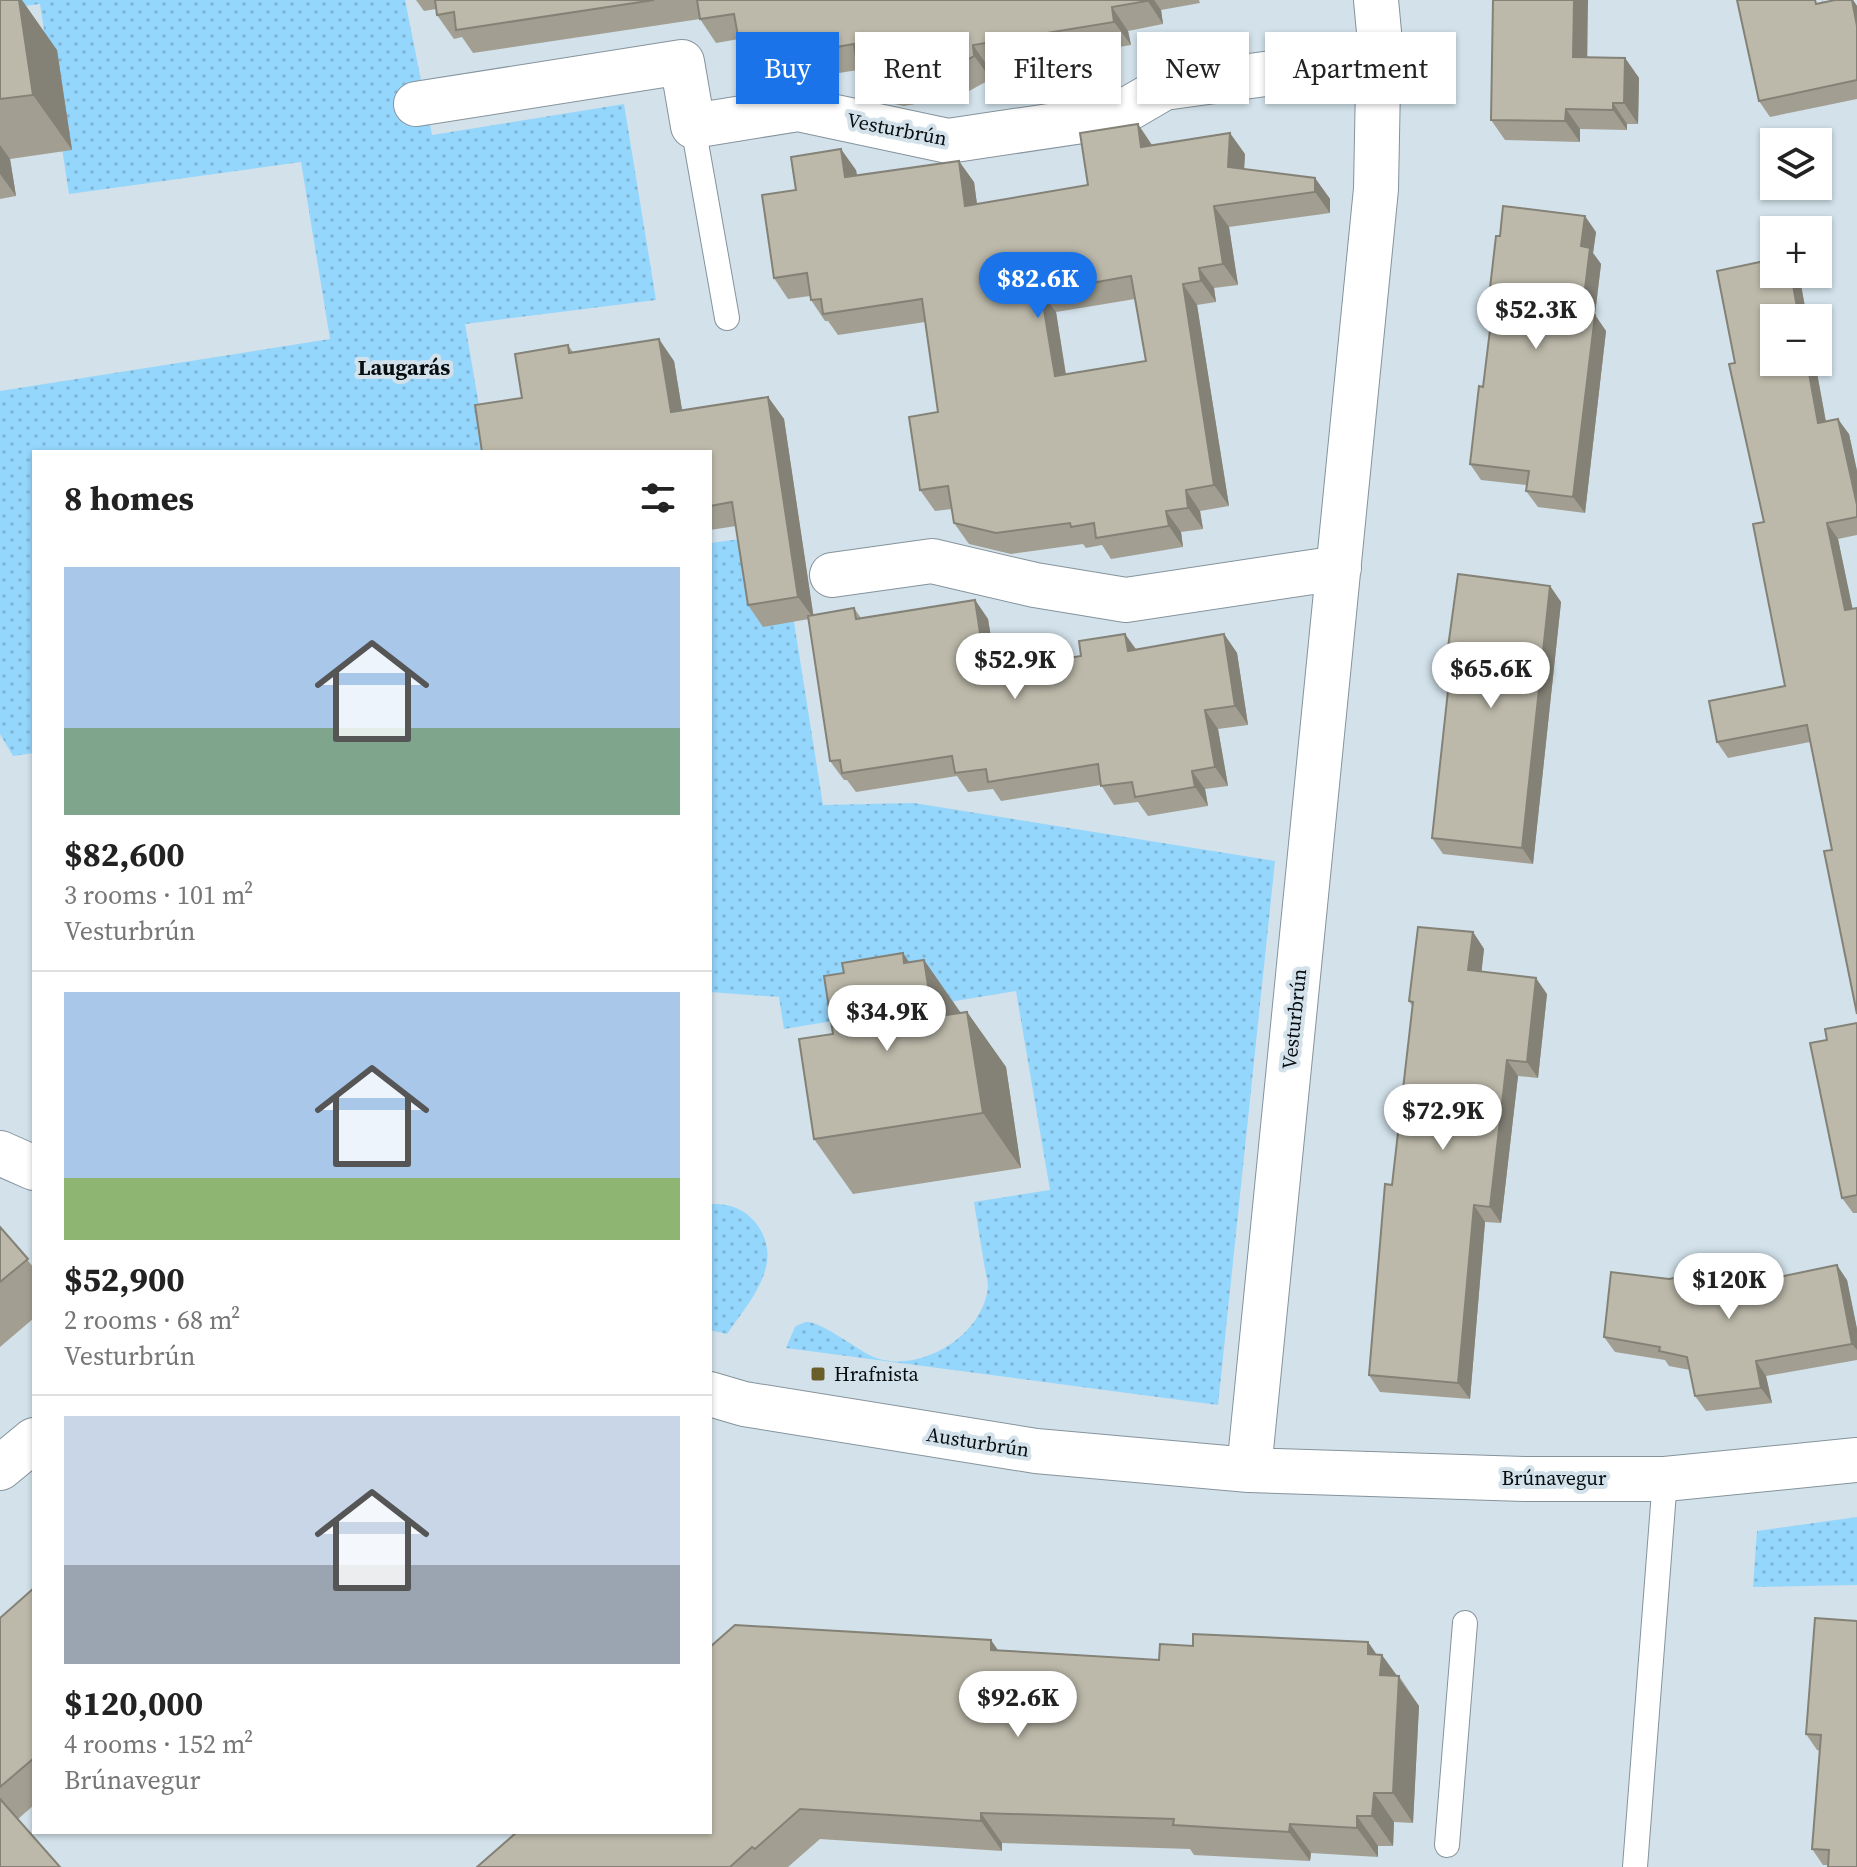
<!DOCTYPE html>
<html lang="en">
<head>
<meta charset="utf-8">
<style>
	body { margin:0; font-family:"Source Serif 4",serif; background:#f2f2f2; color:#222; height:100vh; display:flex; flex-direction:column; font-size:30px; white-space:nowrap }
	* { box-sizing:border-box; margin:0 }
	p { font-size:26px; color:#767676 }
	.icon { flex:none; width:44px; height:44px; fill:none; stroke:currentColor; stroke-width:2; stroke-linecap:round; stroke-linejoin:round }
	.map { position:relative; flex:1; overflow:hidden }
	.details { position:absolute; left:32px; top:450px; width:680px; height:1384px; display:flex; flex-direction:column; background:#fff; border-radius:0px; box-shadow:0 2px 6px #0004 }
	.details>* { flex:none }
	.hud { position:absolute; left:736px; top:32px; width:760px; height:72px; display:flex; gap:16px }
	.fabs { position:absolute; left:1760px; top:128px; display:grid; gap:16px }
	.fabs a { display:grid; place-items:center; width:72px; height:72px; border-radius:0px; background:#fff; box-shadow:0 2px 6px #0004; font-size:40px }
	.price { position:absolute; translate:-50% -68px; padding:0 18px; border-radius:28px; background:#fff; color:#222; font-size:26px; line-height:52px; filter:drop-shadow(0 2px 4px #0008) }
	.price::after { content:''; position:absolute; left:50%; top:48px; width:24px; height:18px; margin-left:-12px; background:inherit; clip-path:polygon(0 0,100% 0,50% 100%) }
	.price.on { background:#1a73e8; color:#fff }
	ul { padding:0; list-style:none }
	li { display:grid; align-content:center; gap:16px; height:424px; padding:0 32px }
	li+li { border-top:2px solid #e0e0e0 }
	li span { display:grid; place-items:center; height:248px; border-radius:0px; color:#555 }
	li>.icon { margin-inline-start:auto }
	span .icon { width:144px; height:144px; fill:#fffc; stroke-width:1 }
	li b { font-size:34px }
	h2 { display:flex; justify-content:space-between; align-items:center; height:96px; padding:0 32px; font-size:34px }
	.tag { padding:0 28px; border-radius:0px; background:#fff; box-shadow:0 2px 6px #0004; font-size:28px; line-height:72px }
	.tag.on { background:#1a73e8; color:#fff }
	.map>svg:first-child { display:block }
</style>
</head>
<body>
<div class="map">
<svg width="1857" height="1867" viewBox="0 0 1857 1867">
	<defs>
		<pattern id="grass-dots" width="8" height="8" patternUnits="userSpaceOnUse" patternTransform="scale(2)"><rect width="8" height="8" fill="#95d6fc"/><path d="M2 2h.1M6 6h.1" fill="none" stroke="#7fb6d7" stroke-width="1.8" stroke-linecap="round"/></pattern>
	</defs>
	<rect width="100%" height="100%" fill="#d2e1ea"/>
	<path fill="url(#grass-dots)" d="M 0,0 L 405,0 L 432,135 L 624,104 L 656,300 L 465,324 L 487,452 L 34,452 L 34,753 L 13,756 L 0,734 L 0,391 L 330,339 L 301,162 L 69,194 L 40,4 L 0,9 Z
		M 780,534 L 823,805 L 914,803 L 1275,861 L 1218,1405 L 786,1348 L 795,1327 C 798,1325 802,1323 806,1322 C 822,1321 858,1351 876,1358 C 921,1373 983,1336 988,1287 C 988,1280 985,1270 984,1263 C 981,1243 977,1223 974,1202 L 1050,1190 L 1016,991 L 784,1029 L 779,997 L 710,992 L 710,543 Z
		M 710,1204 C 727,1203 744,1208 755,1222 C 787,1262 750,1300 727,1334 L 710,1330 Z
		M 1857,1517 L 1857,1585 L 1753,1587 L 1757,1531 Z"/>
	<g fill="none" stroke-linecap="round" stroke-linejoin="round">
		<g stroke="#85939c" stroke-width="26">
			<path id="lane" d="M 693,126 L 727,318
				M 1447,1845 L 1465,1623
				M 1635,1867 L 1665,1479"/>
		</g>
		<g stroke="#85939c" stroke-width="46">
			<path id="street" d="M 416,104 L 682,62 L 693,126 L 798,109 L 948,141 L 1116,116 L 1164,88 L 1379,58
				M 832,575 L 932,561 L 1035,585 L 1126,600 L 1339,568
				M 0,1153 L 34,1168
				M 710,1394 L 744,1404 L 1036,1451 L 1249,1470 L 1524,1479 L 1665,1479 L 1857,1460
				M 0,1468 L 34,1440
				M 1249,1470 L 1376,189 L 1379,32 L 1376,0"/>
		</g>
		<use href="#lane" stroke="#fff" stroke-width="24"/>
		<use href="#street" stroke="#fff" stroke-width="44"/>
	</g>
	<path fill="#a29f92" fill-rule="evenodd" d="M 0,0 L 57,50 L 72,150 L 10,159 L 16,196 L 0,199 Z
		M 416,0 L 1199,0 L 1200,3 L 1161,10 L 1163,24 L 1128,31 L 1131,45 L 989,68 L 991,79 L 960,96 L 904,106 L 875,100 L 859,76 L 858,70 L 788,81 L 778,67 L 756,71 L 740,47 L 739,39 L 716,43 L 700,19 L 473,53 L 462,37 L 454,39 L 437,15 L 436,9 L 424,11 Z
		M 1823,0 L 1823,2 L 1853,0 L 1857,6 L 1857,99 L 1770,117 L 1759,101 Z
		M 1587,57 L 1625,58 L 1639,78 L 1638,124 L 1627,124 L 1627,130 L 1580,129 L 1580,142 L 1505,140 L 1491,120 Z
		M 1152,145 L 1245,154 L 1244,169 L 1315,178 L 1330,199 L 1330,213 L 1229,227 L 1238,285 L 1214,288 L 1216,302 L 1197,305 L 1229,506 L 1200,511 L 1203,529 L 1181,532 L 1183,547 L 1111,559 L 1102,545 L 1086,548 L 1083,544 L 1011,554 L 969,544 L 954,523 L 952,509 L 935,511 L 920,490 L 938,412 L 925,322 L 838,335 L 828,321 L 825,321 L 811,300 L 810,296 L 788,299 L 774,278 L 796,190 L 856,170 L 857,175 L 974,182 L 977,204 L 1088,185 ZM 1135,299 L 1146,361 L 1066,374 L 1056,312 Z
		M 1596,232 L 1593,253 L 1601,264 L 1595,315 L 1606,331 L 1585,513 L 1538,507 L 1526,491 L 1527,485 L 1481,480 L 1470,464 L 1483,387 L 1494,295 L 1490,288 L 1500,236 Z
		M 1799,274 L 1807,318 L 1774,318 L 1774,362 L 1815,362 L 1826,422 L 1849,434 L 1857,471 L 1857,535 L 1838,539 L 1852,608 L 1832,850 L 1810,742 L 1728,758 L 1717,742 L 1785,686 L 1764,522 L 1735,363 Z
		M 568,345 L 573,352 L 674,361 L 682,410 L 768,397 L 784,419 L 813,615 L 854,608 L 861,618 L 975,600 L 988,619 L 996,670 L 1136,650 L 1224,634 L 1237,653 L 1248,725 L 1218,729 L 1228,786 L 1205,789 L 1208,806 L 1148,816 L 1138,802 L 1114,805 L 1101,785 L 1001,801 L 993,789 L 968,792 L 957,776 L 856,792 L 847,780 L 844,780 L 830,761 L 809,619 L 763,627 L 748,605 L 736,526 L 710,530 L 710,452 L 522,398 Z
		M 1550,586 L 1561,602 L 1533,864 L 1443,854 L 1432,838 L 1451,668 L 1446,662 Z
		M 1473,932 L 1484,949 L 1481,972 L 1547,994 L 1538,1078 L 1518,1076 L 1501,1223 L 1485,1222 L 1470,1399 L 1380,1392 L 1369,1375 L 1413,1007 L 1409,1001 Z
		M 903,953 L 909,963 L 924,960 L 961,1013 L 967,1012 L 1006,1067 L 1021,1168 L 853,1194 L 814,1139 L 844,973 Z
		M 1857,1023 L 1857,1213 L 1853,1213 L 1842,1198 L 1827,1040 Z
		M 0,1227 L 34,1268 L 34,1318 L 0,1347 Z
		M 1736,1267 L 1747,1283 L 1847,1280 L 1857,1329 L 1857,1360 L 1766,1376 L 1772,1403 L 1706,1411 L 1695,1396 L 1690,1370 L 1669,1366 L 1665,1360 L 1615,1352 L 1604,1337 L 1669,1279 Z
		M 34,1588 L 34,1805 L 18,1819 L 0,1867 L 0,1618 Z
		M 1857,1621 L 1828,1865 L 1823,1865 L 1812,1849 L 1820,1751 L 1817,1750 L 1806,1734 Z
		M 1368,1642 L 1377,1655 L 1397,1676 L 1399,1676 L 1419,1706 L 1413,1823 L 1394,1822 L 1393,1846 L 1378,1846 L 1378,1857 L 1311,1853 L 1310,1861 L 1194,1855 L 1190,1849 L 1002,1843 L 1002,1851 L 820,1839 L 788,1867 L 477,1867 L 998,1650 L 1159,1660 L 1193,1646 Z"/>
	<path fill="#848277" d="M 19,0 L 22,0 L 57,50 L 72,150 L 33,95 Z
		M 1147,0 L 1154,0 L 1161,10 L 1163,24 Z
		M 1574,0 L 1588,0 L 1587,77 L 1573,57 Z
		M 1852,0 L 1853,0 L 1857,6 L 1857,26 Z
		M 1112,7 L 1128,31 L 1131,45 L 1114,22 Z
		M 973,45 L 989,68 L 991,79 L 974,56 Z
		M 1625,58 L 1639,78 L 1638,124 L 1624,103 Z
		M 1613,103 L 1627,124 L 1627,130 L 1613,110 Z
		M 1566,109 L 1580,129 L 1580,142 L 1565,121 Z
		M 1138,124 L 1152,145 L 1141,147 Z
		M 1230,133 L 1245,154 L 1243,188 L 1228,167 Z
		M 0,145 L 10,159 L 16,196 L 0,174 Z
		M 841,149 L 856,170 L 860,198 L 845,177 Z
		M 959,161 L 974,182 L 980,227 L 965,206 Z
		M 1315,178 L 1330,199 L 1330,213 L 1315,192 Z
		M 1214,206 L 1229,227 L 1238,285 L 1223,264 Z
		M 1585,216 L 1596,232 L 1593,253 L 1601,264 L 1593,330 L 1582,313 L 1581,246 Z
		M 1199,268 L 1214,288 L 1216,302 L 1201,281 Z
		M 1791,274 L 1799,274 L 1807,318 L 1799,318 Z
		M 1183,284 L 1197,305 L 1229,506 L 1214,485 Z
		M 1041,292 L 1056,312 L 1069,396 L 1055,376 Z
		M 1595,315 L 1606,331 L 1585,513 L 1573,497 Z
		M 659,339 L 674,361 L 686,434 L 671,412 Z
		M 1807,362 L 1815,362 L 1829,439 L 1818,423 Z
		M 768,397 L 784,419 L 814,619 L 798,597 Z
		M 1838,419 L 1849,434 L 1857,471 L 1857,505 Z
		M 1186,490 L 1200,511 L 1203,529 L 1188,508 Z
		M 1166,511 L 1181,532 L 1183,547 L 1169,526 Z
		M 1827,523 L 1838,539 L 1856,625 L 1845,610 Z
		M 1550,586 L 1561,602 L 1533,864 L 1522,848 Z
		M 975,600 L 988,619 L 1000,691 L 986,672 Z
		M 1125,634 L 1138,652 L 1128,651 Z
		M 1224,634 L 1237,653 L 1248,725 L 1235,706 Z
		M 1205,710 L 1218,729 L 1228,786 L 1215,767 Z
		M 1192,771 L 1205,789 L 1208,806 L 1195,787 Z
		M 1473,932 L 1484,949 L 1480,986 L 1468,970 Z
		M 903,953 L 928,990 L 924,960 L 962,1015 L 933,1017 L 904,963 Z
		M 1536,978 L 1547,994 L 1538,1078 L 1527,1062 Z
		M 967,1012 L 1006,1067 L 1021,1168 L 983,1113 Z
		M 1507,1060 L 1518,1076 L 1501,1223 L 1490,1207 Z
		M 1474,1205 L 1485,1222 L 1470,1399 L 1458,1383 Z
		M 1837,1265 L 1847,1280 L 1857,1329 L 1857,1350 L 1852,1344 Z
		M 1736,1267 L 1746,1281 L 1750,1299 L 1740,1285 Z
		M 1756,1361 L 1766,1376 L 1772,1403 L 1761,1388 Z
		M 991,1640 L 1012,1670 L 991,1650 Z
		M 1368,1642 L 1381,1661 L 1382,1655 L 1419,1706 L 1413,1823 L 1393,1793 L 1368,1654 Z
		M 1374,1793 L 1394,1822 L 1393,1846 L 1372,1816 Z
		M 981,1813 L 1002,1843 L 1002,1851 L 981,1821 Z
		M 1357,1816 L 1378,1846 L 1378,1857 L 1357,1828 Z
		M 1290,1824 L 1311,1853 L 1310,1861 L 1289,1832 Z"/>
	<path fill="#bcb9aa" stroke="#848277" stroke-width="2" fill-rule="evenodd" d="M 0,0 L 19,0 L 33,95 L 0,99 Z
		M 435,0 L 654,0 L 456,30 L 454,12 L 437,15 Z
		M 697,0 L 1147,0 L 1147,1 L 1112,7 L 1114,22 L 973,45 L 974,56 L 944,73 L 888,83 L 859,76 L 854,44 L 772,58 L 769,42 L 740,47 L 734,14 L 700,19 Z
		M 1493,0 L 1574,0 L 1573,57 L 1625,58 L 1624,103 L 1613,103 L 1613,110 L 1566,109 L 1565,121 L 1491,120 Z
		M 1737,0 L 1815,0 L 1816,4 L 1835,0 L 1852,0 L 1857,26 L 1857,80 L 1759,101 Z
		M 1138,124 L 1141,147 L 1230,133 L 1228,167 L 1315,178 L 1315,192 L 1214,206 L 1223,264 L 1199,268 L 1201,281 L 1183,284 L 1214,485 L 1186,490 L 1188,508 L 1166,511 L 1169,526 L 1096,538 L 1094,523 L 1071,527 L 1070,523 L 996,533 L 954,523 L 948,486 L 920,490 L 909,417 L 938,412 L 922,299 L 823,314 L 821,299 L 811,300 L 807,273 L 774,278 L 762,195 L 796,190 L 791,157 L 841,149 L 845,177 L 959,161 L 965,206 L 1088,185 L 1080,133 ZM 1131,276 L 1146,361 L 1055,376 L 1041,292 Z
		M 1503,206 L 1585,216 L 1581,246 L 1590,248 L 1582,313 L 1595,315 L 1573,497 L 1526,491 L 1529,471 L 1470,464 L 1479,386 L 1483,387 L 1495,289 L 1490,288 L 1496,236 L 1500,236 Z
		M 1774,259 L 1774,274 L 1791,274 L 1799,318 L 1774,318 L 1774,362 L 1807,362 L 1818,423 L 1838,419 L 1857,505 L 1857,517 L 1827,523 L 1845,610 L 1857,608 L 1857,1014 L 1824,851 L 1832,850 L 1807,725 L 1717,742 L 1709,701 L 1785,686 L 1753,524 L 1764,522 L 1729,364 L 1735,363 L 1717,271 Z
		M 659,339 L 671,412 L 768,397 L 798,597 L 748,605 L 732,502 L 710,506 L 710,452 L 482,452 L 475,405 L 522,398 L 515,354 L 568,345 L 569,353 Z
		M 1458,574 L 1550,586 L 1522,848 L 1432,838 L 1451,663 L 1446,662 Z
		M 975,600 L 986,672 L 1081,656 L 1079,641 L 1125,634 L 1128,651 L 1224,634 L 1235,706 L 1205,710 L 1215,767 L 1192,771 L 1195,787 L 1135,797 L 1132,782 L 1101,786 L 1098,764 L 988,782 L 986,769 L 955,773 L 952,756 L 842,773 L 840,760 L 830,761 L 808,616 L 854,608 L 856,619 Z
		M 1418,927 L 1473,932 L 1468,970 L 1536,978 L 1527,1062 L 1507,1060 L 1490,1207 L 1474,1205 L 1458,1383 L 1369,1375 L 1385,1184 L 1392,1185 L 1413,1002 L 1409,1001 Z
		M 903,953 L 904,963 L 924,960 L 933,1017 L 967,1012 L 983,1113 L 814,1139 L 799,1039 L 833,1034 L 824,976 L 844,973 L 842,963 Z
		M 1857,1023 L 1857,1195 L 1842,1198 L 1810,1043 L 1827,1040 L 1825,1029 Z
		M 0,1227 L 28,1259 L 0,1282 Z
		M 1837,1265 L 1852,1344 L 1756,1361 L 1761,1388 L 1695,1396 L 1687,1357 L 1659,1351 L 1660,1347 L 1604,1337 L 1611,1272 L 1669,1279 L 1736,1267 L 1740,1285 Z
		M 34,1588 L 34,1758 L 0,1787 L 0,1618 Z
		M 1815,1618 L 1857,1621 L 1857,1867 L 1828,1867 L 1829,1850 L 1812,1849 L 1821,1735 L 1806,1734 Z
		M 735,1625 L 991,1640 L 991,1650 L 1159,1660 L 1160,1644 L 1193,1646 L 1193,1634 L 1368,1642 L 1368,1654 L 1382,1655 L 1380,1675 L 1399,1676 L 1393,1793 L 1374,1793 L 1372,1816 L 1357,1816 L 1357,1828 L 1290,1824 L 1289,1832 L 1173,1825 L 1174,1819 L 981,1813 L 981,1821 L 800,1809 L 755,1849 L 752,1847 L 730,1867 L 477,1867 L 517,1832 L 710,1832 L 710,1647 Z
		M 0,1799 L 60,1867 L 0,1867 Z"/>
	<rect fill="#6a5e2b" stroke="#d2e1ea" stroke-width="3" x="810" y="1366" width="16" height="16" rx="4"/>
	<g text-anchor="middle" dominant-baseline="central" stroke-width="8" stroke-linejoin="round" paint-order="stroke">
		<g font-size="20" fill="#070c0f" stroke="#d2e1ea">
			<text transform="translate(897 129) rotate(11)">Vesturbrún</text>
			<text transform="translate(1294 1019) rotate(-84)">Vesturbrún</text>
			<text transform="translate(978 1442) rotate(9)">Austurbrún</text>
			<text x="1554" y="1478">Brúnavegur</text>
		</g>
		<g font-size="20" fill="#070c0f" stroke="#d2e1ea" text-anchor="start">
			<text x="834" y="1374">Hrafnista</text>
		</g>
		<g font-size="22" font-weight="bold" fill="#070c0f" stroke="#d2e1ea">
			<text x="404" y="367">Laugarás</text>
		</g>
	</g>
</svg>
<div class="fabs">
<a><svg class="icon" aria-label="layers" viewBox="0 0 24 24"><path d="M12 4l9 5-9 5-9-5zM3 14l9 5 9-5"/></svg></a>
<a>+</a>
<a>−</a>
</div>
<b class="price on" style="left:1038px;top:320px">$82.6K</b>
<b class="price" style="left:1536px;top:351px">$52.3K</b>
<b class="price" style="left:1015px;top:701px">$52.9K</b>
<b class="price" style="left:1491px;top:710px">$65.6K</b>
<b class="price" style="left:887px;top:1053px">$34.9K</b>
<b class="price" style="left:1443px;top:1152px">$72.9K</b>
<b class="price" style="left:1729px;top:1321px">$120K</b>
<b class="price" style="left:1018px;top:1739px">$92.6K</b>
<div class="hud">
<a class="tag on">Buy</a>
<a class="tag">Rent</a>
<a class="tag">Filters</a>
<a class="tag">New</a>
<a class="tag">Apartment</a>
</div>
<section class="details">
<h2>8 homes<svg class="icon" aria-label="filters" viewBox="0 0 24 24"><path d="M4 7h16M4 17h16"/><circle cx="9" cy="7" r="2"/><circle cx="15" cy="17" r="2"/></svg></h2>
<ul>
<li><span style="background:linear-gradient(#a9c7e8 65%,#7fa58c 0)"><svg class="icon" aria-label="home" viewBox="0 0 24 24"><path d="M3 11l9-7 9 7M6 9v11h12V9"/></svg></span><div><b>$82,600</b><p>3 rooms · 101 m²</p><p>Vesturbrún</p></div></li>
<li><span style="background:linear-gradient(#a9c7e8 75%,#8fb573 0)"><svg class="icon" aria-label="home" viewBox="0 0 24 24"><path d="M3 11l9-7 9 7M6 9v11h12V9"/></svg></span><div><b>$52,900</b><p>2 rooms · 68 m²</p><p>Vesturbrún</p></div></li>
<li><span style="background:linear-gradient(#c9d6e8 60%,#9aa5b1 0)"><svg class="icon" aria-label="home" viewBox="0 0 24 24"><path d="M3 11l9-7 9 7M6 9v11h12V9"/></svg></span><div><b>$120,000</b><p>4 rooms · 152 m²</p><p>Brúnavegur</p></div></li>
</ul>
</section>
</div>
</body>
</html>
